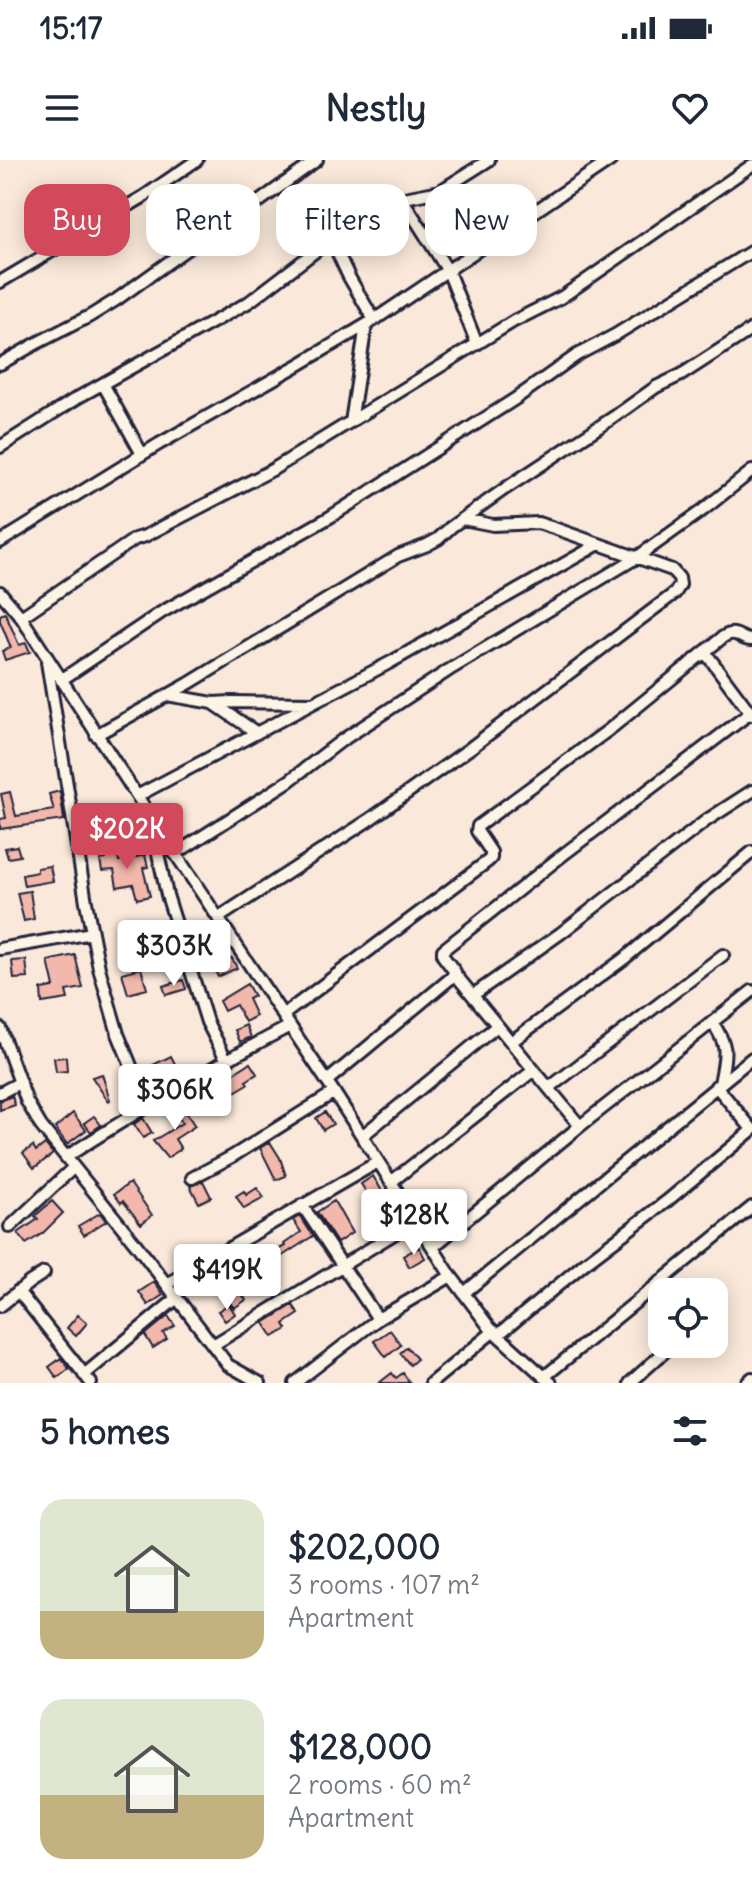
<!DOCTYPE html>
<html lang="en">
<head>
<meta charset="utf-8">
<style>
	body { margin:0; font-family:Delius,sans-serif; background:#f6f6f7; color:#1f2937; height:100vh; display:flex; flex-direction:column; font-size:30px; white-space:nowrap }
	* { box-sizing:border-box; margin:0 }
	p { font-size:26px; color:#747a83 }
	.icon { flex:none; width:44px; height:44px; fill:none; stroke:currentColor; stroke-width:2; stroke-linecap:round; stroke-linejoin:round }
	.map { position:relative; height:1223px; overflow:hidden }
	.side { display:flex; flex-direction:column; background:#fff; flex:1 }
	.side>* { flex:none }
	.top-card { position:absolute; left:24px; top:24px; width:704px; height:72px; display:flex; gap:16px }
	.tools { position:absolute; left:648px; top:1118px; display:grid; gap:16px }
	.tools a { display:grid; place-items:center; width:80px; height:80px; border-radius:16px; background:#fff; box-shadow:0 4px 20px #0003; font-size:40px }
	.price { position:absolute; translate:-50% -68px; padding:0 18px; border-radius:8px; background:#fff; color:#222; font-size:26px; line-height:52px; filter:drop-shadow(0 2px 4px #0008) }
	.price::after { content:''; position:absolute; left:50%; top:48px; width:24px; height:18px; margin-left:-12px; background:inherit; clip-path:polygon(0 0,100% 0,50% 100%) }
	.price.on { background:#d1495b; color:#fff }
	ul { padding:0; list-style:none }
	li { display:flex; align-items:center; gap:24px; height:200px; padding:0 40px }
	li span { display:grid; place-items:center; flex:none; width:224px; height:160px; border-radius:24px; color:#555 }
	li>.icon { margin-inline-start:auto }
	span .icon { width:96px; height:96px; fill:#fffc; stroke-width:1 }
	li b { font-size:34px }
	h2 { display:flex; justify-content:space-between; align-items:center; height:96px; padding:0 40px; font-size:34px }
	.pill { padding:0 28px; border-radius:24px; background:#fff; box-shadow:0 4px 20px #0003; font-size:28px; line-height:72px }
	.pill.on { background:#d1495b; color:#fff }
	.status { display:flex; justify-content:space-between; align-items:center; height:56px; padding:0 40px; background:#fff; direction:ltr }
	.status svg { height:22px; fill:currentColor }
	header { display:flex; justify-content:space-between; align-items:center; height:104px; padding:0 40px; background:#fff; font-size:36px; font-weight:700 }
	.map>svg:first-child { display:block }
</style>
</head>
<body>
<div class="status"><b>15:17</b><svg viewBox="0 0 49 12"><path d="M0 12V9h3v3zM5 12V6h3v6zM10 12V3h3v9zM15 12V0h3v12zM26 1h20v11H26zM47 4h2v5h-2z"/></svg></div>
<header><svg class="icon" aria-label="menu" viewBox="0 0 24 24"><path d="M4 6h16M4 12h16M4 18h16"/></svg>Nestly<svg class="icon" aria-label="heart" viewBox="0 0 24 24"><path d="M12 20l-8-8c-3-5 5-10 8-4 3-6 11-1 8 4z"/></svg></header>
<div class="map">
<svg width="752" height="1223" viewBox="0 0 752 1223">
	<rect width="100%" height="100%" fill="#fae9da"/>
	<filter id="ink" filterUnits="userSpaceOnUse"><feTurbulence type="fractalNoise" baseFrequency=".0125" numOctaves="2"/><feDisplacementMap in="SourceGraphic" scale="16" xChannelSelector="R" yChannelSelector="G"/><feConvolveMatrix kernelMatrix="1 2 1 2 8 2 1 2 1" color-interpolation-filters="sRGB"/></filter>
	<g filter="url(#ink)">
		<path fill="#f2b8ac" stroke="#22223b" stroke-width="2" d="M 5,453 L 19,485 L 26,483 L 30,492 L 5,500 L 2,491 L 11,488 L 0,461 L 0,455 Z
			M 60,631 L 64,660 L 0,669 L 0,659 L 6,658 L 1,634 L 10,632 L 16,656 L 54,650 L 49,634 Z
			M 108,653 L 110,666 L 96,669 L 93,656 Z
			M 115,684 L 119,701 L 145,695 L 148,707 L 143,708 L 150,736 L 137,739 L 133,724 L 117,727 L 114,710 L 102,711 L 100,700 L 106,699 L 103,686 Z
			M 17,686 L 20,696 L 8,698 L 5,688 Z
			M 50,706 L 53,721 L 24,726 L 22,715 L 37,712 L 37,708 Z
			M 30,731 L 34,759 L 24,761 L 17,733 Z
			M 164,782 L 167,791 L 154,795 L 151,787 Z
			M 225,792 L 229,799 L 232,798 L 237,808 L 218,817 L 209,799 Z
			M 75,795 L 83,828 L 66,831 L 68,839 L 42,843 L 41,829 L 54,827 L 48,801 Z
			M 26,800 L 28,818 L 14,819 L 12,801 Z
			M 141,808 L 147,829 L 128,834 L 122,813 Z
			M 183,820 L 186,829 L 166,835 L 163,826 Z
			M 247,824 L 254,836 L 248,839 L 256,856 L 245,862 L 236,845 L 224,851 L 219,841 Z
			M 246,865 L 251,877 L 240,882 L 235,870 Z
			M 171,896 L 176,906 L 157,914 L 153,905 Z
			M 66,897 L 67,911 L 56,912 L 54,898 Z
			M 250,903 L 257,914 L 246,921 L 248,924 L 228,936 L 231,941 L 222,947 L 219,942 L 208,949 L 201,938 L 209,934 L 207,930 Z
			M 102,914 L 110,940 L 108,941 L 92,917 Z
			M 12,936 L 15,945 L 0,950 L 0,941 Z
			M 177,939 L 195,966 L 175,979 L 181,989 L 167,998 L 153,981 L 182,963 L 170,943 Z
			M 325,952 L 333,964 L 323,970 L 316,958 Z
			M 73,953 L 86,970 L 67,984 L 55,968 Z
			M 94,956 L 101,965 L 91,972 L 84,963 Z
			M 143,958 L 152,973 L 143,978 L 134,964 Z
			M 270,982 L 280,998 L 286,1016 L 276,1020 L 260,988 Z
			M 45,984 L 53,994 L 34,1008 L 23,993 L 33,986 L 36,991 Z
			M 373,1016 L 382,1031 L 370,1038 L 361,1024 Z
			M 203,1021 L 211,1037 L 199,1043 L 190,1026 Z
			M 130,1023 L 152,1055 L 141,1064 L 123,1041 L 121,1043 L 114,1034 Z
			M 257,1028 L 264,1038 L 244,1049 L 236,1036 L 244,1031 L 246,1035 Z
			M 52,1041 L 63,1053 L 43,1073 L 26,1084 L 18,1073 L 38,1059 L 35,1056 Z
			M 334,1041 L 352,1073 L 337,1083 L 317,1052 Z
			M 100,1053 L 106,1061 L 84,1075 L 78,1066 Z
			M 300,1056 L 313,1076 L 273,1102 L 268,1095 L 285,1086 L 284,1084 L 301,1072 L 293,1060 Z
			M 419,1087 L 425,1098 L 409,1107 L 403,1096 Z
			M 222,1107 L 246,1140 L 234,1148 L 210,1115 Z
			M 154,1122 L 163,1135 L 148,1145 L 139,1132 Z
			M 229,1144 L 235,1154 L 225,1161 L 218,1151 Z
			M 293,1145 L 299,1154 L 284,1164 L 287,1169 L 273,1177 L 264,1163 Z
			M 78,1155 L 87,1163 L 76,1176 L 67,1168 Z
			M 168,1156 L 175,1166 L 163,1173 L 167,1179 L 153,1188 L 145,1175 Z
			M 390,1170 L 401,1185 L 386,1197 L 374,1181 Z
			M 407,1187 L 417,1199 L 410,1205 L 400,1193 Z
			M 61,1198 L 69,1209 L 57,1218 L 49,1207 Z
			M 392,1213 L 396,1218 L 403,1213 L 410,1223 L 379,1223 Z"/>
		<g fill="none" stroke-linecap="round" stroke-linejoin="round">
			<g stroke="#22223b" stroke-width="16">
				<path id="street" d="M 403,40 L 448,111 L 477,184
					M 331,79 L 349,117 L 374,160
					M 0,122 L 143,37 L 197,0
					M 0,204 L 39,182 L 90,156 L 116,140 L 209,73 L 250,48 L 317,0
					M 103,224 L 142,294
					M 351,262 L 366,165
					M 0,287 L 77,238 L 249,142 L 338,74 L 379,47 L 394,40 L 440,31 L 489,0
					M 0,382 L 159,284 L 300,204 L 374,160 L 611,0
					M 0,432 L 21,457 L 137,636 L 332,929 L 451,1116 L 490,1168 L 551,1223
					M 21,457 L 135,379 L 145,376 L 272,310 L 514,161 L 562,137 L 752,5
					M 705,492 L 752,555
					M 47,502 L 86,742 L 99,808 L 118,874 L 147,945
					M 61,520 L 162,452 L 330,357 L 515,239 L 577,195 L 615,175 L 752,91
					M 167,535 L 213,543 L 231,542 L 313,543
					M 213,543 L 257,573
					M 96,575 L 188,524 L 398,396 L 427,385 L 438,379 L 451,367 L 506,328 L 614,257 L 656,227 L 681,215 L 752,169
					M 137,636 L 391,502 L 599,384
					M 151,661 L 167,735 L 207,862 L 226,899
					M 175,694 L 289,621 L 341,581 L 449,510 L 636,398 L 703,350 L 752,311
					M 218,758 L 369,660 L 469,589 L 675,433 L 680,425 L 679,418 L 672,410 L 554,368 L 538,363 L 493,365 L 463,359
					M 0,789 L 92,773
					M 455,814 L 580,966
					M 473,835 L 561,773 L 707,660 L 752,631
					M 283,855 L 488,701 L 491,698 L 491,692 L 477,671 L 478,666 L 610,569 L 723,477 C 738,468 740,481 752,480
					M 712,862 C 730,888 725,894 720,924
					M 0,868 L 27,942 L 41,966 L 135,1083 L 228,1205 L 260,1223
					M 511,882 L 625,798 L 752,692
					M 327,921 L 451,818 L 455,812 L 443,796 L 443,790 L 564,694 L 750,553
					M 716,926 L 752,969
					M 549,928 L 723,795
					M 0,933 L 19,923
					M 362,976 L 497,866
					M 66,997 C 139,950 213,906 290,866
					M 192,1018 L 233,996 L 333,933
					M 391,1022 L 534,910
					M 302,1045 L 378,1159
					M 10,1067 L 74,1007
					M 433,1087 L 580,966 L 752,831
					M 167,1124 L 378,1002
					M 18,1131 L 91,1223
					M 464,1133 L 752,898
					M 0,1146 L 30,1122 L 44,1113
					M 498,1175 L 585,1103 L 667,1041 L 752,970
					M 213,1185 L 415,1061
					M 84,1215 L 177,1138
					M 544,1217 L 752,1047
					M 295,1223 L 378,1159 L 451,1116
					M 431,1223 L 494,1171
					M 630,1223 L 672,1185
					M 747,1223 L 752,1218"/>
			</g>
			<use href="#street" stroke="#fcf5e5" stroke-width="10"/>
		</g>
	</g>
</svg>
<div class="tools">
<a><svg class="icon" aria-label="locate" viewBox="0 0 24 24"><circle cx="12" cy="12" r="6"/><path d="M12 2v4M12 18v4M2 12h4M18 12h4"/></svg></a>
</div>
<b class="price on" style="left:127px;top:711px">$202K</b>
<b class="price" style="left:174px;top:828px">$303K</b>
<b class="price" style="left:175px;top:972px">$306K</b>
<b class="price" style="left:414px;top:1097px">$128K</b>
<b class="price" style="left:227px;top:1152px">$419K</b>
<div class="top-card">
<a class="pill on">Buy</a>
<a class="pill">Rent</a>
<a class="pill">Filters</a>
<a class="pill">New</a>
</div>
</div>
<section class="side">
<h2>5 homes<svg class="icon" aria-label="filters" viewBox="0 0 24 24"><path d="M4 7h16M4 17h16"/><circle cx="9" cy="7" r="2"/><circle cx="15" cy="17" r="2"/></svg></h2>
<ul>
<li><span style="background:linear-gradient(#dfe7d0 70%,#c2b280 0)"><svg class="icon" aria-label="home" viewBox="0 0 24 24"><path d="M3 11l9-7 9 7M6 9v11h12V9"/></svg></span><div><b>$202,000</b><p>3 rooms · 107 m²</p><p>Apartment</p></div></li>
<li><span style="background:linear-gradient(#dfe7d0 60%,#c2b280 0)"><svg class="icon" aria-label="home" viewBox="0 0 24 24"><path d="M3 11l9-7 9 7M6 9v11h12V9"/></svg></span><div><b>$128,000</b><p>2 rooms · 60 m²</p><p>Apartment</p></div></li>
</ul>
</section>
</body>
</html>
